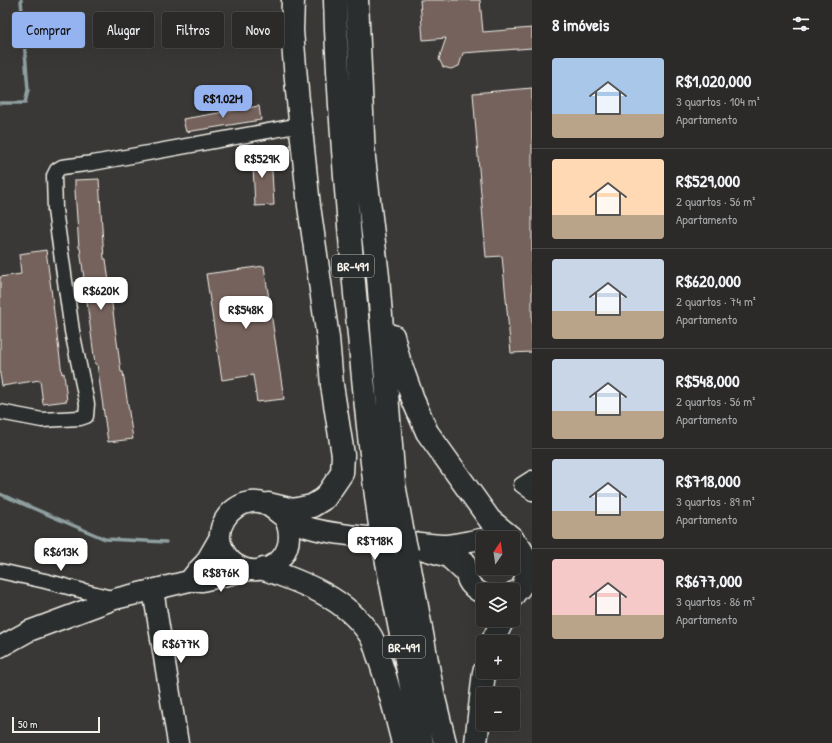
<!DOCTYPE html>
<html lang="pt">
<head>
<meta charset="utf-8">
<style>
	body { margin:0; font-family:"Patrick Hand",sans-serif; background:#373635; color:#f1f3f6; height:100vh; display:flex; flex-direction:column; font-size:15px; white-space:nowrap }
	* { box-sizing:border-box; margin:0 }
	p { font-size:13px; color:#a6a7a8 }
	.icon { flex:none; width:22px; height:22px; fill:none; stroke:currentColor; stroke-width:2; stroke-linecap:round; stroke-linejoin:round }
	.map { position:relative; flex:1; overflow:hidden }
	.sheet { display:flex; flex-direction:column; background:#2b2a29; width:300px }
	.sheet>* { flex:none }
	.guide { position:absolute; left:12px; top:12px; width:380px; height:36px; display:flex; gap:8px }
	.needle { width:26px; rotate:13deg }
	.fabs { position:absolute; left:476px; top:531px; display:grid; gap:8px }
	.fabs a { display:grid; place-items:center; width:44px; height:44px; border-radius:4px; background:#2b2a29; box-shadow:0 4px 16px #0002,0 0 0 1px #474646; font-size:20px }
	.scale { position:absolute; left:12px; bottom:10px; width:88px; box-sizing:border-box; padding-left:4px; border:2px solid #f4f1e8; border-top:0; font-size:11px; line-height:14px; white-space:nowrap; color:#f4f1e8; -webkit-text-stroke:3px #2a2d2e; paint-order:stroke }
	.price { position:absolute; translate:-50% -34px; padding:0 9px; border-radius:8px; background:#fff; color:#222; font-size:13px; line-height:26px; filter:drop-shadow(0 1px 2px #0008) }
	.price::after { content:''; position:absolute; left:50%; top:24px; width:12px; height:9px; margin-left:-6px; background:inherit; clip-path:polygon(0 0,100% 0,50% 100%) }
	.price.on { background:#95b2f1; color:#111 }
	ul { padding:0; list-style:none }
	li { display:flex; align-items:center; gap:12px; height:100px; padding:0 20px }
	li+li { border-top:1px solid #474646 }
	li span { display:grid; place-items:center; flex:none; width:112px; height:80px; border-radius:4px; color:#555 }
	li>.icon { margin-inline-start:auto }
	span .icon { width:48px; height:48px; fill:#fffc; stroke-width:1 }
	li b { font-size:17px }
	h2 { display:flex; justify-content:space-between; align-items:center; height:48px; padding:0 20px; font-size:17px }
	.chip { padding:0 14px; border-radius:4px; background:#2b2a29; box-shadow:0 4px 16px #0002,0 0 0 1px #474646; font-size:14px; line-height:36px }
	.chip.on { background:#95b2f1; color:#111 }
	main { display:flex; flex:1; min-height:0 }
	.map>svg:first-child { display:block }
</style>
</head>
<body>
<main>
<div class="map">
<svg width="532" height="743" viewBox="0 0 532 743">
	<rect width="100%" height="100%" fill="#393837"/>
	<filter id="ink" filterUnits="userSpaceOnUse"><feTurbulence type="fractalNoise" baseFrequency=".025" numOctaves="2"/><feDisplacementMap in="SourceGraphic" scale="8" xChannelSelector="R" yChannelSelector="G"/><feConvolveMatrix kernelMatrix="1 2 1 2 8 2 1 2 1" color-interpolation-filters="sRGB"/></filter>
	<g filter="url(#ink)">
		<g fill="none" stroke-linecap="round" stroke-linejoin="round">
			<path stroke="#8f9f9f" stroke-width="3.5" d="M 0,103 L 25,103 L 28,90 L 21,0
				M 0,494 L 105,539 L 166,542"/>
		</g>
		<path fill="#74625c" stroke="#f4f1e8" d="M 420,0 L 480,0 L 483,32 L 532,28 L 532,48 L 463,53 L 459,66 L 451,69 L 443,67 L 439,59 L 446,38 L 423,40 Z
			M 532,88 L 532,352 L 511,353 L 502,256 L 486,257 L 473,93 Z
			M 259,106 L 261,120 L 186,132 L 183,119 Z
			M 271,155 L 274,205 L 255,206 L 253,166 L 243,166 L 242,156 Z
			M 99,179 L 104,259 L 106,259 L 121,372 L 123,372 L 133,439 L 108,442 L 97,364 L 95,364 L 80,248 L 79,248 L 75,190 L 75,180 Z
			M 46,250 L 62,374 L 64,373 L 67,401 L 43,404 L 40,380 L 2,386 L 0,374 L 0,277 L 21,274 L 19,254 Z
			M 264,266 L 284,399 L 257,402 L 253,375 L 222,380 L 206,274 Z"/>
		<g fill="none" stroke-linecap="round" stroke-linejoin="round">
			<g stroke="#f4f1e8" stroke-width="17">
				<path id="street" d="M 0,412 L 42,420 L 80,418 L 86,416 L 87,404 L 72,331 L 55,210 L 54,176 L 57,170 L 62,167 L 93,163 L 301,125
					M 532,478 L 521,485 L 532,493
					M 0,571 L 45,581 L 115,599"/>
			</g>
			<g stroke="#f4f1e8" stroke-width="23">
				<path id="secondary" d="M 284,517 C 307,565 243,591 223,549 C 213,529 229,505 251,502 C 265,500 272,509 282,516 C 289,521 299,525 307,527 C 333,535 361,536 388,539 C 406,541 424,544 442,545 C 454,545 468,541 481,539
					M 513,540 C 516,542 521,547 523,551 C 529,564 527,588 513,594
					M 424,550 L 448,557 L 465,573
					M 465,561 C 465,578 467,586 483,594
					M 189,581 L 197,571 L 205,563 L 220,537
					M 153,590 L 178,743
					M 0,647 L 29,631 L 115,599 L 189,581 L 202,581 L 249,570"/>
			</g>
			<g stroke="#f4f1e8" stroke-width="25">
				<path id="highway" d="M 335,0 C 338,105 347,210 357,315 C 364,387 370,459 381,532
					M 357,0 L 364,158 L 378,277 L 394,484 L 403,534
					M 393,336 L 399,360 L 414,402 L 427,432 L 490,520 L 512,538
					M 268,504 L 293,510 L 312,506 L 325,498 L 342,473 L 343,455 L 332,385 L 328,338 L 309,206 L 297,91 L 292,31 L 293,0
					M 385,552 L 422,743
					M 407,552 L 433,694 L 445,743
					M 264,569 C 303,582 347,599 370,635 C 375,642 376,651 379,658 C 389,686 396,715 403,743
					M 513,596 L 514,593
					M 492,642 L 503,620
					M 476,743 L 484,672"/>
			</g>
			<use href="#street" stroke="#2a2d2e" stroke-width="14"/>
			<use href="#secondary" stroke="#2a2d2e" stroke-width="20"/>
			<use href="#highway" stroke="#2a2d2e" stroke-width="22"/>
			<g stroke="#f4f1e8" stroke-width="25" stroke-linecap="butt">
				<path id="highway-bridge" d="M 381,532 L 385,552
					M 403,534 L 407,552"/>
			</g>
			<use href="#highway-bridge" stroke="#2a2d2e" stroke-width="22"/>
		</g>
	</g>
	<g text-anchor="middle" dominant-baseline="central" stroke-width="4" stroke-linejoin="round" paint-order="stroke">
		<g fill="#2a2d2e" stroke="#b7b6b0" stroke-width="1">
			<rect x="332" y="255" width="42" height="22" rx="3"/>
			<rect x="383" y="636" width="42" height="22" rx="3"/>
		</g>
		<g font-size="13" font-weight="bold" fill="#f4f1e8">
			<text x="353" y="266">BR-491</text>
			<text x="404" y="647">BR-491</text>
		</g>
	</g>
</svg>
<div class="fabs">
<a><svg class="needle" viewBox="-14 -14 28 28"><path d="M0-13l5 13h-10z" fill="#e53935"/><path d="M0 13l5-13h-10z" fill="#a6a7a8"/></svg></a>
<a><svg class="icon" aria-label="layers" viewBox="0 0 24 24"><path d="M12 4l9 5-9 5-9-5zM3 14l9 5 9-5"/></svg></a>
<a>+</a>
<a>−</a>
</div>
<div class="scale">50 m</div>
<b class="price on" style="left:223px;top:119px">R$1.02M</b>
<b class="price" style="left:262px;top:179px">R$529K</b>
<b class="price" style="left:101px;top:311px">R$620K</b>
<b class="price" style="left:246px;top:330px">R$548K</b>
<b class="price" style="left:375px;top:561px">R$718K</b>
<b class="price" style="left:61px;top:572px">R$613K</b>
<b class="price" style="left:221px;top:593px">R$876K</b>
<b class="price" style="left:181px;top:664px">R$677K</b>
<div class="guide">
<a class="chip on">Comprar</a>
<a class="chip">Alugar</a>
<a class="chip">Filtros</a>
<a class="chip">Novo</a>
</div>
</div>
<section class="sheet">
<h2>8 imóveis<svg class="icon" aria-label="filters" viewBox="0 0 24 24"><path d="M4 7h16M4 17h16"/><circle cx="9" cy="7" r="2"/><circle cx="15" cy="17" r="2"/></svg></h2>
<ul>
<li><span style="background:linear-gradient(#a9c7e8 70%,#b9a48a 0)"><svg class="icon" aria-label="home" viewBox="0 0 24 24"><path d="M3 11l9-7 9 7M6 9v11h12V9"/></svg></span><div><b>R$1,020,000</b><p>3 quartos · 104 m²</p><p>Apartamento</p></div></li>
<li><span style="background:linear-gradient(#ffd9b3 70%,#b9a48a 0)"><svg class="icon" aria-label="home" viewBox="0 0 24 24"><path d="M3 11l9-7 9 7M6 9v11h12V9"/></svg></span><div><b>R$529,000</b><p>2 quartos · 56 m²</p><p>Apartamento</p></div></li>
<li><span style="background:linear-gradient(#c9d6e8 65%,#b9a48a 0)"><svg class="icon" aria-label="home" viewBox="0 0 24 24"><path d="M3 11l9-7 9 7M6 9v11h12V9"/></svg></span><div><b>R$620,000</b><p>2 quartos · 74 m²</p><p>Apartamento</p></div></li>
<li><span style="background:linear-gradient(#c9d6e8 65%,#b9a48a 0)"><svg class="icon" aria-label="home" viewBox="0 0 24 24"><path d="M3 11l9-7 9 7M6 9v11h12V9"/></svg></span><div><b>R$548,000</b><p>2 quartos · 56 m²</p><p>Apartamento</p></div></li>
<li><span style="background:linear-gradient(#c9d6e8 65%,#b9a48a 0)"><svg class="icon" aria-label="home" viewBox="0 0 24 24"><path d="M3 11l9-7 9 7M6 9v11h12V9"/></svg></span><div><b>R$718,000</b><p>3 quartos · 89 m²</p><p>Apartamento</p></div></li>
<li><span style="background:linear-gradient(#f6c9c9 70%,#b9a48a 0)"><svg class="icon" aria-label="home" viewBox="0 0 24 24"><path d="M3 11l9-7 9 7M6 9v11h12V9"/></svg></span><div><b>R$677,000</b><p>3 quartos · 86 m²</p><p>Apartamento</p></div></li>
</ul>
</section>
</main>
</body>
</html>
